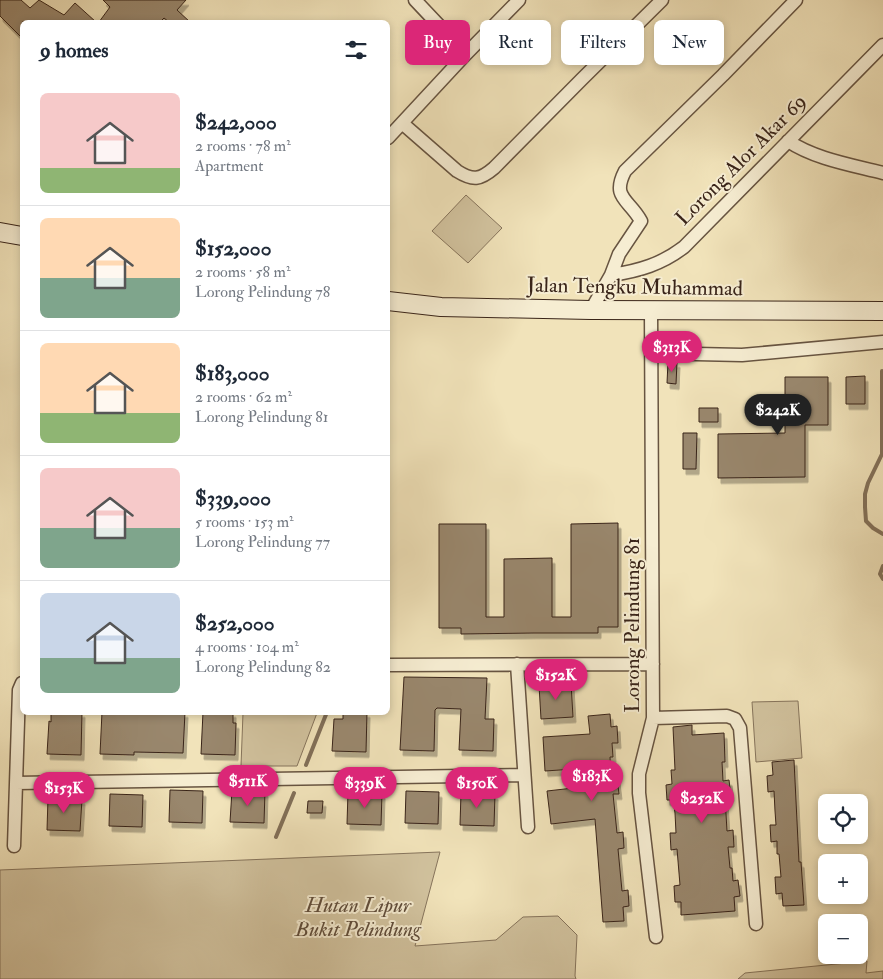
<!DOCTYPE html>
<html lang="en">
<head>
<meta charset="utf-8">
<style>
	body { margin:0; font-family:"IM FELL Double Pica",serif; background:#f2f2f3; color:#1f2937; height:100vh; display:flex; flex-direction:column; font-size:19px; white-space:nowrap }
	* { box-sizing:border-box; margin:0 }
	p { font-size:16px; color:#747a83 }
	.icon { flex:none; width:28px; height:28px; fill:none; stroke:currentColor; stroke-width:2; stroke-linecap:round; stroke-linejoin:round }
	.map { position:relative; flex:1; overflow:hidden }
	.drawer { position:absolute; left:20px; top:20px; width:370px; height:695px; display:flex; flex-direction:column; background:#fff; border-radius:8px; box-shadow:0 2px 8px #0003 }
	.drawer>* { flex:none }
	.guide { position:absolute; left:405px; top:20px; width:402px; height:45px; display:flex; gap:10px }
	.fabs { position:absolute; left:818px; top:794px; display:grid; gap:10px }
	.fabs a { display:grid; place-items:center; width:50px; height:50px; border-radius:8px; background:#fff; box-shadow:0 2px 8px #0003; font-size:25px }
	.price { position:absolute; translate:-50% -42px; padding:0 11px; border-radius:18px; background:#db2777; color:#fff; font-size:16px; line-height:32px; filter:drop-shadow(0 1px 2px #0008) }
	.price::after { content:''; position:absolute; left:50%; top:30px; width:15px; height:11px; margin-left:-8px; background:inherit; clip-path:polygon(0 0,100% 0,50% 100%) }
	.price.selected { background:#222; color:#fff }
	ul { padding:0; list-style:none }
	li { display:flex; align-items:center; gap:15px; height:125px; padding:0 20px }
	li+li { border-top:1px solid #e0e1e3 }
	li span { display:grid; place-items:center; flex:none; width:140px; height:100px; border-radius:8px; color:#555 }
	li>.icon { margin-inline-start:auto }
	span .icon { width:60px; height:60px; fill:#fffc; stroke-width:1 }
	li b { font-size:21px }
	h2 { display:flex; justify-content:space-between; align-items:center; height:60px; padding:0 20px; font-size:21px }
	.tag { padding:0 18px; border-radius:8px; background:#fff; box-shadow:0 2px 8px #0003; font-size:18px; line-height:45px }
	.tag.selected { background:#db2777; color:#fff }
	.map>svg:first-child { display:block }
</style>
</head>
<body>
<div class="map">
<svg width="883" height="979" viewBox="0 0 883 979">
	<defs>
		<filter id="shadow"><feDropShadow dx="3" dy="5.5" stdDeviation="0" flood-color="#0004"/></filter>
	</defs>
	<rect width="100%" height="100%" fill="#f1e3ba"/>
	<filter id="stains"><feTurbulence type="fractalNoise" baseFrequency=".004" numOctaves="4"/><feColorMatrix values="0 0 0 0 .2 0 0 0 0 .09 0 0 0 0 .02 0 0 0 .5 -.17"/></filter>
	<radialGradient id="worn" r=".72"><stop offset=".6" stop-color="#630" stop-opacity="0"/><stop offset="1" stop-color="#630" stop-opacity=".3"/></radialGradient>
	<path fill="#d2c39f" stroke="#86745c" d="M 466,195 L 502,228 L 468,263 L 432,231 Z
		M 798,701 L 802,758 L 756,762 L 752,702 Z
		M 243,713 L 317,713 L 297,766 L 241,766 Z
		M 440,852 L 415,946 L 496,940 L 523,917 L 558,916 L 577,935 L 575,976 L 576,979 L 0,979 L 0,870 Z
		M 867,961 L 866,973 L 883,971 L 883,979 L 738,979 L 745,973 Z"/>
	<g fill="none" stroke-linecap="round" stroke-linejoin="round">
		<path stroke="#827059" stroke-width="4" d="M 882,371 L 882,454 L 868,483 L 865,494 L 865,507 L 866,521 L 873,528 L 883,534
			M 883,566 L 880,574 L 883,579
			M 306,765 L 327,712
			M 276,837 L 294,793"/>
	</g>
	<path fill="#99876d" stroke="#392419" filter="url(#shadow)" d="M 0,0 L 21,0 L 30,8 L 39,0 L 64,15 L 75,3 L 96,22 L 22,22 L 22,38 L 0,16 Z
		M 103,0 L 186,0 L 177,10 L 190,22 L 169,22 L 164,18 L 160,22 L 99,22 L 110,7 Z
		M 668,362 L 677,362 L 676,384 L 667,383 Z
		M 865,376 L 865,404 L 846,404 L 846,377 Z
		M 785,377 L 828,377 L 828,425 L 805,425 L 805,477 L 718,478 L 718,434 L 785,433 Z
		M 699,408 L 718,408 L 718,422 L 699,422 Z
		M 683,433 L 697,433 L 696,469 L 683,469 Z
		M 618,523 L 618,627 L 598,627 L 598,633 L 534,633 L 461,634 L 461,628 L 439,628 L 439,524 L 486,524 L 486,617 L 504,617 L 504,559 L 552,558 L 552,617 L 571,617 L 571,524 Z
		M 404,677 L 487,678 L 485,719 L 494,719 L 493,751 L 459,750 L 461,709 L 437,708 L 435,710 L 434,751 L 400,750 Z
		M 571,683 L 573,717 L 541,719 L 539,685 Z
		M 51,712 L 82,712 L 81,755 L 47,754 L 49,721 L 51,722 Z
		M 102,712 L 185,712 L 183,753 L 134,752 L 134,755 L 100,754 Z
		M 203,712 L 233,712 L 233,723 L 236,723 L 235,755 L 201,754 Z
		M 343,712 L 367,712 L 366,752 L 332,751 L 334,719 L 343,719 Z
		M 610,714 L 611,727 L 617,726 L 618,743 L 612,743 L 613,757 L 610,757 L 611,778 L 617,778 L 619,794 L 613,794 L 617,833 L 623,832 L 624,848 L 618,849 L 622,891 L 628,890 L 629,906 L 623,907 L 624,921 L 603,922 L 595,819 L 551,824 L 547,791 L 591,786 L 589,768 L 545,771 L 543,737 L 590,734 L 588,716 Z
		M 692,725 L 692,735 L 724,733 L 725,762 L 722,762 L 723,781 L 729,780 L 731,796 L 725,797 L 727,831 L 733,830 L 734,847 L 728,847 L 730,868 L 732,868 L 733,881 L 738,880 L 740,896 L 734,897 L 735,911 L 681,915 L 681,902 L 675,902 L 674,886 L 680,885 L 677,849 L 671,850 L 670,833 L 676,833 L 675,813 L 673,800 L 667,800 L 666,785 L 672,784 L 671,770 L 675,770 L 673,727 Z
		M 794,760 L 799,862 L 801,862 L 804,905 L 783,906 L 782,893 L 776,894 L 775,877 L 781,877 L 779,854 L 777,854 L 777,841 L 771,842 L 770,825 L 776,825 L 775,811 L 774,791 L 768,792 L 767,776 L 773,775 L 772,762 Z
		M 170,790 L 203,791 L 202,823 L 169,822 Z
		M 232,790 L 265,791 L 264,823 L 230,822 Z
		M 406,791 L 439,792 L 438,824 L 405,823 Z
		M 348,792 L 382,793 L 381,825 L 347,824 Z
		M 461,793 L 495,794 L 494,826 L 460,825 Z
		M 110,794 L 143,795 L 142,827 L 109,826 Z
		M 48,798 L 82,799 L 80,831 L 47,830 Z
		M 308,801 L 323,801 L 322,813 L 307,813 Z"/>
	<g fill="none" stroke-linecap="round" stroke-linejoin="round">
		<g stroke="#675441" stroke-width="15">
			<path id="street" d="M 415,0 L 466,54
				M 402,123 L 457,171 C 473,181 480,180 494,168 L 582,79 L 662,0
				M 388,138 L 466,54 L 519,0
				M 788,141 C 815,159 852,165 883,173
				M 611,275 C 639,271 662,264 684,247 L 883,45
				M 591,310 L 611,275 L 619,254 L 641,221 C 629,199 611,198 625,171 L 723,75 L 796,0
				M 651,310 L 653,718 L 639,774 L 639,793 L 656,937
				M 651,353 L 742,355 L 883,342
				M 517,664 L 528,827
				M 388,665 L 653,664
				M 653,718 L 727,716 L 735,719 L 740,728 L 756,924
				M 16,783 L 524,775
				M 14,846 L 19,690 L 22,683"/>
		</g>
		<g stroke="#392419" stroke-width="20">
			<path id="secondary" d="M 0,232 L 22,236
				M 388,301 L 441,307 L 591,310 L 883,311"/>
		</g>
		<use href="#street" stroke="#f6edd2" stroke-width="12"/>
		<use href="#secondary" stroke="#f6edd2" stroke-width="18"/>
	</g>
	<g text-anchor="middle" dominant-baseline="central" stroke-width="4" stroke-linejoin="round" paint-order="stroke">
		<g font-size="21" fill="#392419" stroke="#f6edd2">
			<text transform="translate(741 160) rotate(-45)">Lorong Alor Akar 69</text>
			<text transform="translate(635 287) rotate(1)">Jalan Tengku Muhammad</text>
			<text transform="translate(632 625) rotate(-90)">Lorong Pelindung 81</text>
		</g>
		<g font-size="21" font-style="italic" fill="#5f4c3a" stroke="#f6edd2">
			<text x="358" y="905">Hutan Lipur<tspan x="358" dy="24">Bukit Pelindung</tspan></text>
		</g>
	</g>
	<rect width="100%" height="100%" filter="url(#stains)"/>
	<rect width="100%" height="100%" fill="url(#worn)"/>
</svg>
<div class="fabs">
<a><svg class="icon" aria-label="locate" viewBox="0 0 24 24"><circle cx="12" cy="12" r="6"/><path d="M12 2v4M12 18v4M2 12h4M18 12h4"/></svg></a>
<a>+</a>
<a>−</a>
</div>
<b class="price" style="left:672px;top:373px">$313K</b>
<b class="price selected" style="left:778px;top:436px">$242K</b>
<b class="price" style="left:556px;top:701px">$152K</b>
<b class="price" style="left:592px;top:802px">$183K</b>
<b class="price" style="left:248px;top:807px">$511K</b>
<b class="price" style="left:365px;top:809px">$339K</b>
<b class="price" style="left:477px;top:809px">$150K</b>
<b class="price" style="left:64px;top:814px">$153K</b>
<b class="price" style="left:702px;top:824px">$252K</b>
<div class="guide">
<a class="tag selected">Buy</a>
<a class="tag">Rent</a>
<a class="tag">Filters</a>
<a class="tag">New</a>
</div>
<section class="drawer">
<h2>9 homes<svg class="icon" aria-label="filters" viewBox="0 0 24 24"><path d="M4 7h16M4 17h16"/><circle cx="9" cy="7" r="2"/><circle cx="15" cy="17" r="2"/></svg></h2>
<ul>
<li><span style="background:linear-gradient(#f6c9c9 75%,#8fb573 0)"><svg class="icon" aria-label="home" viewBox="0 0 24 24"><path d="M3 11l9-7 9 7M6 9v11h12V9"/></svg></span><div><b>$242,000</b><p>2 rooms · 78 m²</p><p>Apartment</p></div></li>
<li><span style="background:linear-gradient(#ffd9b3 60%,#7fa58c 0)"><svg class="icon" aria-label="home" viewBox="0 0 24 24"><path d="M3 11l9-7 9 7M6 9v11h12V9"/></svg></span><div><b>$152,000</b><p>2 rooms · 58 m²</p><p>Lorong Pelindung 78</p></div></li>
<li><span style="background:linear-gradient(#ffd9b3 70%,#8fb573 0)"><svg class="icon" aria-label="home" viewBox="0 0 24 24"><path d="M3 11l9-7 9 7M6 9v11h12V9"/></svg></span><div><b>$183,000</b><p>2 rooms · 62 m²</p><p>Lorong Pelindung 81</p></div></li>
<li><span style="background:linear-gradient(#f6c9c9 60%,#7fa58c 0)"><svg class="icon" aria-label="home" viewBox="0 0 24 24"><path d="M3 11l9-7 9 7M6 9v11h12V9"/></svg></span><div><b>$339,000</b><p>5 rooms · 153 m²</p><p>Lorong Pelindung 77</p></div></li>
<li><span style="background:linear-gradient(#c9d6e8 65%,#7fa58c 0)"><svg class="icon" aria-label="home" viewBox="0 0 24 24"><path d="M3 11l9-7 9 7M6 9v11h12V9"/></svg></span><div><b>$252,000</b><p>4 rooms · 104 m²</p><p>Lorong Pelindung 82</p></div></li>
</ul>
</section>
</div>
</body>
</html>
